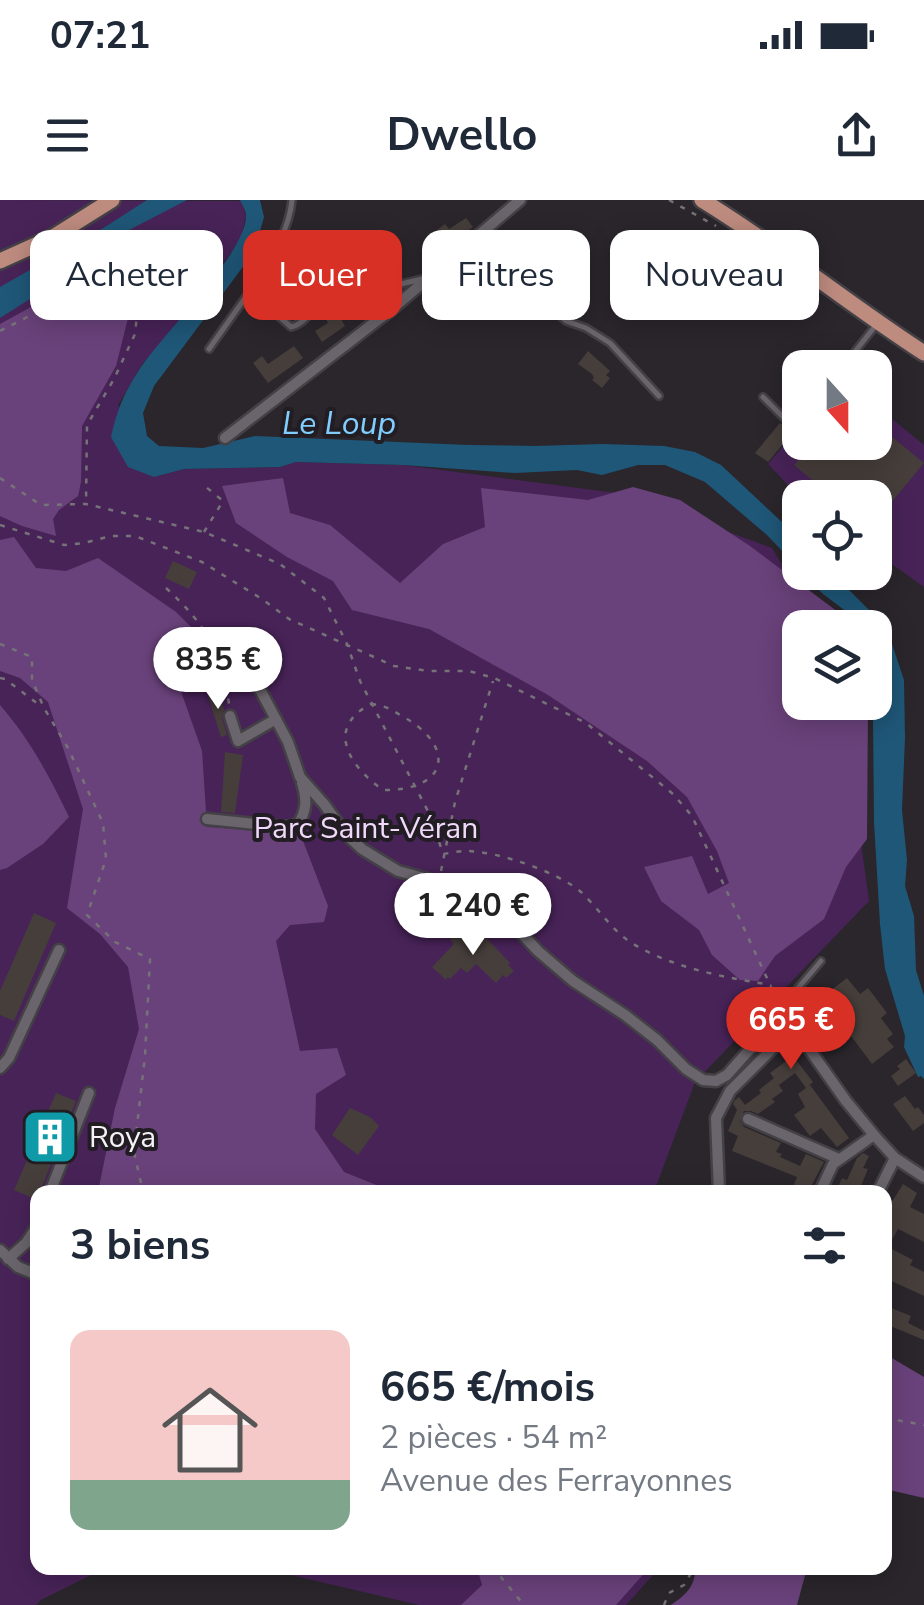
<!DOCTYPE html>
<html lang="fr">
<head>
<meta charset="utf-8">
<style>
	body { margin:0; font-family:"Nunito Sans",sans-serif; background:#f6f6f7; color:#1f2937; height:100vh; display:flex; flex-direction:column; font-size:38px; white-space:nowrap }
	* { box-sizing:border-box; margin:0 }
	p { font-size:32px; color:#747a83 }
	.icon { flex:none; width:55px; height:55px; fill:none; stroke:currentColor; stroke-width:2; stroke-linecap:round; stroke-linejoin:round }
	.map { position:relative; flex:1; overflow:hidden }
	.panel { position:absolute; left:30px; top:985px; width:862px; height:390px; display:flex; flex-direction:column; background:#fff; border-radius:20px; box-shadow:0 5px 25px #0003 }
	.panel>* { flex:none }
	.top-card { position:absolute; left:30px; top:30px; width:865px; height:90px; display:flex; gap:20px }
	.needle { width:65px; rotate:159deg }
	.fabs { position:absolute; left:782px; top:150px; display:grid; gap:20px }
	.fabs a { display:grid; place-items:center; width:110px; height:110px; border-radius:20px; background:#fff; box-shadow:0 5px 25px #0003; font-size:50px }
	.price { position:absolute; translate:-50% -85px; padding:0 22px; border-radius:35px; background:#fff; color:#222; font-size:32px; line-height:65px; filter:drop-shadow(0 2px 5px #0008) }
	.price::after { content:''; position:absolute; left:50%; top:60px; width:30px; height:22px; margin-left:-15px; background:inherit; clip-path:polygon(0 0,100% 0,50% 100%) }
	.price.selected { background:#d93025; color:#fff }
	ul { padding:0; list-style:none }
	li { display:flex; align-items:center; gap:30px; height:250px; padding:0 40px }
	li span { display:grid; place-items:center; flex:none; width:280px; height:200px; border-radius:20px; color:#555 }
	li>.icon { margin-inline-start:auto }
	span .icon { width:120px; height:120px; fill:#fffc; stroke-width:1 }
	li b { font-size:42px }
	h2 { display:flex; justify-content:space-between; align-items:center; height:120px; padding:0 40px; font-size:42px }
	.tag { padding:0 35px; border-radius:20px; background:#fff; box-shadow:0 5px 25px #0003; font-size:35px; line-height:90px }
	.tag.selected { background:#d93025; color:#fff }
	.status { display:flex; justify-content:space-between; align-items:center; height:70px; padding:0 50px; background:#fff; direction:ltr }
	.status svg { height:28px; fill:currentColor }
	header { display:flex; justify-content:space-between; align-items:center; height:130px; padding:0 40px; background:#fff; font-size:45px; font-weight:700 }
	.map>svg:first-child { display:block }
</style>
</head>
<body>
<div class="status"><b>07:21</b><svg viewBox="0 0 49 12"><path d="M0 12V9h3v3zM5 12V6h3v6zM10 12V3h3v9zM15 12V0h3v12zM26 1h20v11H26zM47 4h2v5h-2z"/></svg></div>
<header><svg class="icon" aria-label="menu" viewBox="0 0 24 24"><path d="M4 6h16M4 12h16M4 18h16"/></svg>Dwello<svg class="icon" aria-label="share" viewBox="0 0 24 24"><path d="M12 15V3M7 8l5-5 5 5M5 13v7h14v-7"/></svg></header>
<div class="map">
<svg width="924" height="1405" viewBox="0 0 924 1405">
	<rect width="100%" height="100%" fill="#2a262c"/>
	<path fill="#482358" d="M 0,0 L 242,1 L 246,16 L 241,39 L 180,121 L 143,163 L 118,205 L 154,277 L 184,269 L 280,267 L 296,262 L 403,265 L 624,294 L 772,348 L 820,427 L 800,428 L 800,502 L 842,503 L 869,701 L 695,882 L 654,992 L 38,992 L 38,1368 L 105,1368 L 41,1400 L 36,1405 L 0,1405 Z
		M 875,205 L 924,245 L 924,387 L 886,360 L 875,371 L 875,298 L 800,298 L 768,264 L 800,226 L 800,242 L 875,242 Z
		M 261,1368 L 655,1368 L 654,1374 L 626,1405 L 419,1405 Z"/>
	<path fill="#6a427b" d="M 112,58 L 125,69 L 131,106 L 116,166 L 82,226 L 81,282 L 78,296 L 59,310 L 53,319 L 56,336 L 22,326 L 0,316 L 0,124 L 73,84 Z
		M 283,278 L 290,313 L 330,325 L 400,383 L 443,344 L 485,327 L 481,288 L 588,300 L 633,287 L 680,300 L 750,346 L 858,427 L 800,428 L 800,502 L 868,503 L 867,639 L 846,667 L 824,719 L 775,756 L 758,781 L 740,780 L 712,755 L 699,730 L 661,701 L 644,667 L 692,656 L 708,694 L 729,683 L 717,651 L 687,597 L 647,561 L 548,495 L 429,429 L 352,410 L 333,381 L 287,357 L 236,323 L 222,286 Z
		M 14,337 L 36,368 L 66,371 L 98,358 L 176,412 L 199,435 L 203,460 L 177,480 L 202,551 L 207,627 L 300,633 L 328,706 L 324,722 L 290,725 L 276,741 L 300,851 L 337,848 L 346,875 L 316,894 L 315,929 L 344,972 L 394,992 L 98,992 L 115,908 L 139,829 L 128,767 L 100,734 L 67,708 L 83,609 L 48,502 L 20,478 L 0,471 L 0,340 Z
		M 0,505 C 31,541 48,574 69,617 L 43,644 L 7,668 L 0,670 Z
		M 885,1154 L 924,1177 L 924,1298 L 885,1289 Z
		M 477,1368 L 649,1368 L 616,1405 L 461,1405 L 482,1385 Z
		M 696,1368 L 807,1368 L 797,1405 L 671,1405 C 687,1394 694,1387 696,1368 Z"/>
	<path fill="#1f5778" d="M 147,0 L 187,0 L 102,44 L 87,63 L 0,118 L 0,87 L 105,27 Z
		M 240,0 L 260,0 L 264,17 L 254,52 L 154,186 L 143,213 L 147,236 L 159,246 L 203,248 L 255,236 L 469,245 L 535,246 L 603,244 L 664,246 L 695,252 L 721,265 L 800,339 L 800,370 L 768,336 L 705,282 L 665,265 L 638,265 L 602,275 L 577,270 L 515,273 L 403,265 L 296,262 L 280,267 L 184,269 L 154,277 L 128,267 L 111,237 C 118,207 124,193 141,167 C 163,134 249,50 246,14 C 245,9 242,4 240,0 Z
		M 802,373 L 832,373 L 878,419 L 889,435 L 904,480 L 905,538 L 902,610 L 907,660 L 905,686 L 914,716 L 916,770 L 924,796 L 924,879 L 921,876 L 918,877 L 904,847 L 905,836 L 885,769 L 880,724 L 874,622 L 873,518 L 880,480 L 875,450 L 875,428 L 867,427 L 823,394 Z"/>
	<path fill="#463e3b" d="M 466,18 L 473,27 L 452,41 L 450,38 L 446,42 L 436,31 L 445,24 L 449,29 Z
		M 645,66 L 658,77 L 635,104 L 622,94 Z
		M 337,112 L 345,126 L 322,142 L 315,131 L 328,123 L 326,119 Z
		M 294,146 L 303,158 L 268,183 L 253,163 L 262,156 L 268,164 Z
		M 588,151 L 610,171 L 606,175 L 610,178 L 602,188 L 592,180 L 594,178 L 592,174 L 578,164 Z
		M 780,223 L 793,232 L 768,262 L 755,253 Z
		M 875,223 L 924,263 L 875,322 L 875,298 L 834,298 L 794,265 L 817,242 L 875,242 Z
		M 173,361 L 197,372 L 189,389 L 165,378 Z
		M 219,493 L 224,509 L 222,518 L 227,535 L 221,537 L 208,496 Z
		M 225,552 L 243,555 L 235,613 L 221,612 Z
		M 34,713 L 56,723 L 14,821 L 0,815 L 0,791 Z
		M 477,728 L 510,763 L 508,765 L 514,771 L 506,778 L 503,775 L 496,783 L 476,764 L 467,773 L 461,768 L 450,779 L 448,777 L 446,780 L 432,767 L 454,744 L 450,740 L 457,733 L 464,739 Z
		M 847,778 L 860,794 L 868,788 L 887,813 L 881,818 L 893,834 L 887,839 L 894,847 L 872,864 L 822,797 Z
		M 793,856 L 813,882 L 806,888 L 795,873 L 779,885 L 770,873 Z
		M 906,859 L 916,873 L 898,886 L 891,876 L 900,869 L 897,866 Z
		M 774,878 L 783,891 L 772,899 L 775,902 L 758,914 L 751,911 L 744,911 L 740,921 L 744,927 L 781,943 L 776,952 L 782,954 L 780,957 L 800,966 L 806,954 L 824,962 L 808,992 L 799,992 L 792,989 L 797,977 L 732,951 L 738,936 L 728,931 L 737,910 L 733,904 L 735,900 L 739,897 L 745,905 L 761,893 L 759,890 Z
		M 810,885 L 849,938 L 837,947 L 821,928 L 810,936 L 794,915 L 805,907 L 798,894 Z
		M 56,893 L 76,901 L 40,992 L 38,992 L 37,1000 L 14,990 Z
		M 905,896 L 915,909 L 918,907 L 924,915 L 924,923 L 913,931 L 893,904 Z
		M 350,908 L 370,917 L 379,926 L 358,955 L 332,935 Z
		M 863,953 L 869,956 L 863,968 L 868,969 L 859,991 L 854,989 L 852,992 L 836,992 L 842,978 L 847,980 L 857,958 Z
		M 903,984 L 917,993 L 910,1007 L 924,1014 L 924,1042 L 898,1029 L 888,1047 L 913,1060 L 910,1065 L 924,1072 L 924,1096 L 885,1078 L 885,1013 Z
		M 891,1108 L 911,1116 L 908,1123 L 924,1131 L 924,1140 L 890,1126 L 891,1124 L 885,1121 Z"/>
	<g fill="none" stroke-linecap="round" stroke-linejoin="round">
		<g stroke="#444146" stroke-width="10">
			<path id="service" d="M 292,0 C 289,34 267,63 250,91 L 291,127 C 309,123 315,101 332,96 L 363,112 L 369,112 L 401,84 L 422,79
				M 481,34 L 537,95 L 566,121 L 586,128 L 610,143 L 659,196
				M 209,149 L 250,91
				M 842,168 L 876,125
				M 763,197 L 784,218 L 795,222 L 800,219
				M 784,809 L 787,801 L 821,761"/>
		</g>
		<g stroke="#444146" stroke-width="15">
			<path id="minor" d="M 225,238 L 392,109 L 520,0
				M 256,448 L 252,462 L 254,478 L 288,542 L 300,577 L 324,604 L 345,633 L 362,649 L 398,671 L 439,682 L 466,686 L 489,699 L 538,751 L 573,781 L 625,815 L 657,840 L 686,869 L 703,880 L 716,881 L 727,875 L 783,812 L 846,901 L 874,935 L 895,958 L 924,977
				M 230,516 L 238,541 L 276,519
				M 207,619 L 285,627 L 298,625 C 307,610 307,599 302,583
				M 0,868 L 9,858 L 59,750
				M 748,919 L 839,959
				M 50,992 L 89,893
				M 719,992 L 716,918 L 730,891 L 793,828
				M 820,992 L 833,964 L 874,935
				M 878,992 L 895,958
				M 0,1050 L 18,1067 L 38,1075
				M 8,1059 L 26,1043 L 38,1025"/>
		</g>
		<g stroke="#444146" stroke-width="20">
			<path id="primary" d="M 702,0 C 779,47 848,104 924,153
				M 0,61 L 53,37 L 112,0"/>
		</g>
		<path stroke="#767378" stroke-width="2.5" stroke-dasharray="5 8" stroke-linecap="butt" d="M 669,0 L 716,26
			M 0,131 L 55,103 L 93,80 L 127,87 L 139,95 L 135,134 L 114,179 L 87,225 L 86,303
			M 0,278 L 41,305 L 86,304 L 204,332 L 280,364 L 324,398 L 347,444 L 360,481 L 431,617 L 443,654 C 450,653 458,651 466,651 C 497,651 558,672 581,692 C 598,708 611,729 630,742 C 672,768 723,777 771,785
			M 0,325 L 64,345 L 84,343 L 111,336 L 135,336 L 202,362 L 262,399 L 289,419 L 394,466 L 429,471 L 469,471 L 494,478 L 586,523 L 673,594 L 692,616 L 778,802
			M 204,332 L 223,301 L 206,287
			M 166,388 C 205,424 222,451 229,504
			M 0,444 L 32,457 L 32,480 L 44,508 L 68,548 L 103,623 L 106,659 L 87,715 L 115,742 L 150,759 L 145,856 L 134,952 L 143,992
			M 0,478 L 5,479 L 42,507
			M 371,504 C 383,505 391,509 400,515 C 457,545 450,591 383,590 C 350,567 324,528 371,504 Z
			M 441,671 L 455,602 L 493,481
			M 885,1218 L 924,1225
			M 491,1368 L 495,1370 L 524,1405
			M 664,1405 L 669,1393 L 684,1385 L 694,1368"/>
		<use href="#service" stroke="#6a656c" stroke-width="5"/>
		<use href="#minor" stroke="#6a656c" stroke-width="10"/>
		<use href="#primary" stroke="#be8b7f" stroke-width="15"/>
	</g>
	<defs>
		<g id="building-square" transform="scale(2.875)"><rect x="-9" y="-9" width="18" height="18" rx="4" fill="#0f9aa8" stroke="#211d23"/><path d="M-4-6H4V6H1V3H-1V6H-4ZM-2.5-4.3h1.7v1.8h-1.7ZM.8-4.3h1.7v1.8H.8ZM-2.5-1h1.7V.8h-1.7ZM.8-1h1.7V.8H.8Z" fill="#fff"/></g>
	</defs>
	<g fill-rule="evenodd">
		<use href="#building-square" x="50" y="937"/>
	</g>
	<g text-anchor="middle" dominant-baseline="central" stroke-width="8" stroke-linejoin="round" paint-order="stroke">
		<g font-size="30" fill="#f0d9fb" stroke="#211d23">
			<text x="366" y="628">Parc Saint-Véran</text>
		</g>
		<g font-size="30" fill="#f4f2f6" stroke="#211d23" text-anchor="start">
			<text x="89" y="937">Roya</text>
		</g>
		<g font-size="32" font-style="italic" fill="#81cdff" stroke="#211d23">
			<text x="339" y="223">Le Loup</text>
		</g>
	</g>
</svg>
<div class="fabs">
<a><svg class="needle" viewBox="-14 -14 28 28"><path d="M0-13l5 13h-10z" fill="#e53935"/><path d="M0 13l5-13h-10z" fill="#747a83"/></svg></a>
<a><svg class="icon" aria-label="locate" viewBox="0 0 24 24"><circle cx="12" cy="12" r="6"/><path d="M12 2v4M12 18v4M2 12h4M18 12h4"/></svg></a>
<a><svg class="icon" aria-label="layers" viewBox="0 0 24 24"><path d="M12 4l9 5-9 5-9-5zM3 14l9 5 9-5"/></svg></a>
</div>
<b class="price" style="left:218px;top:512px">835 €</b>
<b class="price" style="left:473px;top:758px">1 240 €</b>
<b class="price selected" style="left:791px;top:872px">665 €</b>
<div class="top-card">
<a class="tag">Acheter</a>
<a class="tag selected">Louer</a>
<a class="tag">Filtres</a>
<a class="tag">Nouveau</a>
</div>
<section class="panel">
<h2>3 biens<svg class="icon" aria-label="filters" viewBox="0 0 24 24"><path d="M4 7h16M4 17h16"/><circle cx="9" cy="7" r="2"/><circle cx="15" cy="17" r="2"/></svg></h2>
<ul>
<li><span style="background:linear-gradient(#f6c9c9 75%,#7fa58c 0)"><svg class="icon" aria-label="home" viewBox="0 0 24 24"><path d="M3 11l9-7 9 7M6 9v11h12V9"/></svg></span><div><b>665 €/mois</b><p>2 pièces · 54 m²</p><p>Avenue des Ferrayonnes</p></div></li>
</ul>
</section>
</div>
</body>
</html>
